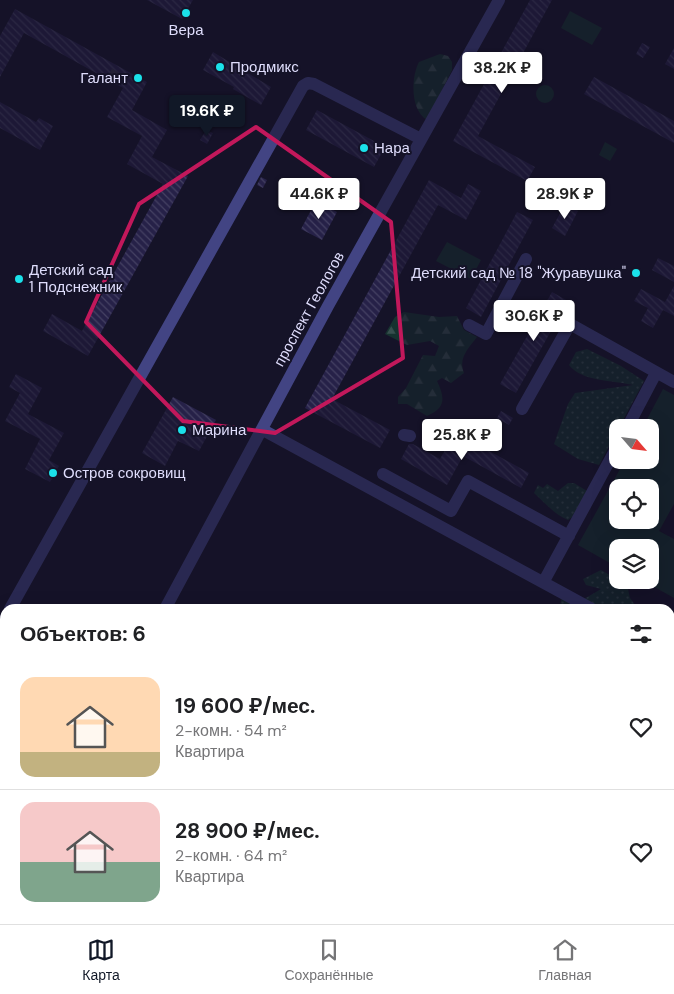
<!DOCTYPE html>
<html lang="ru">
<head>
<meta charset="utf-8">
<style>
	body { margin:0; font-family:"DM Sans",sans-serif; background:#f6f6f6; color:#202124; height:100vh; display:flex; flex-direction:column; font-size:19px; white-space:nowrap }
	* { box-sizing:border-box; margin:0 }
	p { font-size:16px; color:#757577 }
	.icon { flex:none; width:28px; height:28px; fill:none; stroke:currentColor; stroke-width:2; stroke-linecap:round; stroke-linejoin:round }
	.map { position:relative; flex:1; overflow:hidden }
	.sheet { position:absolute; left:0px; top:604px; width:675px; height:321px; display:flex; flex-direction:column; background:#fff; border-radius:15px 15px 0 0; box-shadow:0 5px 20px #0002 }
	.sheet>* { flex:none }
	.needle { width:32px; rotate:118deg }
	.controls { position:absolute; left:609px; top:419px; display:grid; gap:10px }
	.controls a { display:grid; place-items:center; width:50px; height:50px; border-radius:10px; background:#fff; box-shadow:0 5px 20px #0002; font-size:25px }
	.price { position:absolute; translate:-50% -42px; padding:0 11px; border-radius:5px; background:#fff; color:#222; font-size:16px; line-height:32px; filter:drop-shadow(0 1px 2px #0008) }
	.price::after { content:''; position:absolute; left:50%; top:30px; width:15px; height:11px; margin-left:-8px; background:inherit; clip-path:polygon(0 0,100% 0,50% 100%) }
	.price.active { background:#111827; color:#fff }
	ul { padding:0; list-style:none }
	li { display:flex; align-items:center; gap:15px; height:125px; padding:0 20px }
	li+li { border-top:1px solid #e0e0e0 }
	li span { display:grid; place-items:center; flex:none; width:140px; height:100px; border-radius:15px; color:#555 }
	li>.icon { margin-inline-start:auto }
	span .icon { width:60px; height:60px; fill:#fffc; stroke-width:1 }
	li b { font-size:21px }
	h2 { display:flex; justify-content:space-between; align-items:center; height:60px; padding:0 20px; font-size:21px }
	.menu { display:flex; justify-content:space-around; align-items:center; height:70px; border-top:1px solid #e0e0e0; background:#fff; font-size:14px; color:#757577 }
	.menu a { display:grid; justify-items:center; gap:2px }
	.menu .active { color:#111827 }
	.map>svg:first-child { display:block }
</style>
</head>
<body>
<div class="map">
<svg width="674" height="924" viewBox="0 0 674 924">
	<defs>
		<pattern id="grass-dots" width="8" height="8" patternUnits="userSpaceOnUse" patternTransform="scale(1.25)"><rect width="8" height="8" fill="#16322f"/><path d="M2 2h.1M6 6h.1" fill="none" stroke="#374f4e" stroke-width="1.8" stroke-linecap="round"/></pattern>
		<pattern id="forest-firs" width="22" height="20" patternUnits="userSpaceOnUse" patternTransform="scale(1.25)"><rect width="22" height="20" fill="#16322f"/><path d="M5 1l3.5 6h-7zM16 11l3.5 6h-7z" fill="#374f4e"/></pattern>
		<pattern id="building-back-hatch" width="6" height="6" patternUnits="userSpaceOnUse" patternTransform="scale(1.25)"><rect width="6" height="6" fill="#262148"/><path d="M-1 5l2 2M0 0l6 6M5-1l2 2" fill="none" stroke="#454163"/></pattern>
	</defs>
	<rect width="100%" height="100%" fill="#151328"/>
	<path fill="url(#grass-dots)" d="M 587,349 L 621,366 L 644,381 L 599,465 L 578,459 L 554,444 L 568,404 L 575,393 L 633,385 C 613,380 582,382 569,365 L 576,352 Z
		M 568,483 L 574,483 L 587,491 L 575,515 L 568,520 C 554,514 546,504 534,493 L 538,485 L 543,488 L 547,484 L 558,491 Z
		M 601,570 L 627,585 L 630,598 L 638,609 L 603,609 L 584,599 L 601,589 L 586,585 L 583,579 Z
		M 562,597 L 581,609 L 559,609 Z
		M 670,659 L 674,661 L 674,688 L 670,685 Z"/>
	<path fill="url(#forest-firs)" d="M 440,54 L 448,56 L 452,62 L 452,70 L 427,120 C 410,110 411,77 419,62 Z
		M 404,312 L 439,317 L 457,316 L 464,330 L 477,337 C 468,349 458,358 464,373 L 451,383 L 442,378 L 437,381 C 445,398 446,408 427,416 L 407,404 L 398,404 L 398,397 L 406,388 L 423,355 L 435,356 L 439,346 L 430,341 L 407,345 L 385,334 L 395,317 Z"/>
	<path fill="#16322f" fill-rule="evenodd" d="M 570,11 L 602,28 L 592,45 L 561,28 Z
		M536 94a9 9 0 1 1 18 0a9 9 0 1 1-18 0Z
		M 605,142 L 617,149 L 610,161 L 599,155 Z
		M 447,242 L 481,260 L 471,279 L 436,261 Z
		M 663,389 L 674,395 L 674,504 L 659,531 L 674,539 L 674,598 L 642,580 L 650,580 L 650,548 L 618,548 L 617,567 L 578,545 L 625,460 L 650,460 L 650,428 L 643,427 ZM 618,488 L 650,488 L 650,520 L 618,520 Z"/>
	<path fill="url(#building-back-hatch)" d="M 147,0 L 193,0 L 182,19 Z
		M 530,0 L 552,0 L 478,136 L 535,167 L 527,181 L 453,141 Z
		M 15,9 L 147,82 L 132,110 L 167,130 L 152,157 L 188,176 L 88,356 L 43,331 L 52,314 L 82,331 L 163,184 L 127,164 L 142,136 L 107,117 L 123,88 L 24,33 L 0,77 L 0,36 Z
		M 642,43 L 650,47 L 643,58 L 636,54 Z
		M 674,48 L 674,69 L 665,64 Z
		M 213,52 L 271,87 L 261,105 L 233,89 L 234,87 L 203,70 Z
		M 594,77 L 674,121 L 674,143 L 584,94 Z
		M 0,102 L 36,122 L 39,118 L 53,126 L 40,150 L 0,128 Z
		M 317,110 L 385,147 L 374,167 L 306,130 Z
		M 206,130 L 213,133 L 207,144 L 200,140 Z
		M 261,177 L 267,180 L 263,188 L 257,185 Z
		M 429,180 L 461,198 L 468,184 L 481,191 L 466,220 L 438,205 L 332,399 L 390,430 L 380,448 L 305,408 Z
		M 316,201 L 337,212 L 322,240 L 301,229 Z
		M 565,204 L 578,211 L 565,236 L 552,228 Z
		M 517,212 L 533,220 L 481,317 L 466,308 Z
		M 658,258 L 674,266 L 674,282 L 652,270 Z
		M 674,286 L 674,316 L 663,310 L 653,328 L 641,321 L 648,308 L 634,301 L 641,289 L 665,302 Z
		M 552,292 L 568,301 L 516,393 L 500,384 Z
		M 16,374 L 42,388 L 28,414 L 64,433 L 49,460 L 59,466 L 50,482 L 25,469 L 40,439 L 5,421 L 20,393 L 9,387 Z
		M 173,397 L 216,420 L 199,451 L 178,441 L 165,466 L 142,453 Z
		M 501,411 L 513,418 L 509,425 L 497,418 Z
		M 455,432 L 529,473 L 521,488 L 463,456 L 447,485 L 401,459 L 409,444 L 413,444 L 440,459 Z"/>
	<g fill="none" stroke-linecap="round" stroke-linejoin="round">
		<path stroke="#333148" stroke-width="12" stroke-dasharray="12 6" stroke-linecap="butt" d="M 111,82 L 120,67"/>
		<path stroke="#424483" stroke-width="12" d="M 469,325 L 486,334 L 526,259
			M 522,409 L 570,324 L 674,382
			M 627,428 L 656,373
			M 263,430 L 592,609
			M 404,435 L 410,436
			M 383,474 L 451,511 L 468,481 L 569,536
			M 544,581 L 618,445
			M 10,609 L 303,86 L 308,83 L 314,84 L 421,139
			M 165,609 L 328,306 L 499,0
			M 0,628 L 5,619
			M 670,654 L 674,656
			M 670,804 L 674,797
			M 0,820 L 5,823
			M 0,909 L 5,900
			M 605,924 L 608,920"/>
	</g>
	<path d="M0 0H674V924H0ZM 256,127 L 391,222 L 403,358 L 275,433 L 183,421 L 86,322 L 139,204 Z" fill="#151328" fill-opacity=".55" fill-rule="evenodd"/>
	<path fill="none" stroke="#c2185b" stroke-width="4" stroke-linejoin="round" d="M 256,127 L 391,222 L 403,358 L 275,433 L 183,421 L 86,322 L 139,204 Z"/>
	<g fill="#1be1ea" stroke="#151328" stroke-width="2">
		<circle cx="186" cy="13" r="5"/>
		<circle cx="220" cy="67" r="5"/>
		<circle cx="138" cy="78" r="5"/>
		<circle cx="364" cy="148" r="5"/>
		<circle cx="636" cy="273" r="5"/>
		<circle cx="19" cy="279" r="5"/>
		<circle cx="182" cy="430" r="5"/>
		<circle cx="53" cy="473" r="5"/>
	</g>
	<g text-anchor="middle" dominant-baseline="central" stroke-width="4" stroke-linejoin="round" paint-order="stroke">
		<g font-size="15" fill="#dfddfc" stroke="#151328" text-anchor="start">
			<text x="186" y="30" text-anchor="middle">Вера</text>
			<text x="230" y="67">Продмикс</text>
			<text x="128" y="78" text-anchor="end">Галант</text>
			<text x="374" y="148">Нара</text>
			<text x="29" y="270">Детский сад<tspan x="29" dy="17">1 Подснежник</tspan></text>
			<text x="626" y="273" text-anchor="end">Детский сад № 18 "Журавушка"</text>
			<text x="192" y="430">Марина</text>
			<text x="63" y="473">Остров сокровищ</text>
		</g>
		<g font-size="15" fill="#dfddfc" stroke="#151328">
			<text transform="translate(309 309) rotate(-61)">проспект Геологов</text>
		</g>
	</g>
</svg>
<div class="controls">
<a><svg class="needle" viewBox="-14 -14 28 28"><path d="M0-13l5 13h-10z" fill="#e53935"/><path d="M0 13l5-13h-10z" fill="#757577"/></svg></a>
<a><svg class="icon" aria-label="locate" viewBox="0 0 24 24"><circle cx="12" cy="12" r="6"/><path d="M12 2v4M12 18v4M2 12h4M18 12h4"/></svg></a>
<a><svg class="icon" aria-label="layers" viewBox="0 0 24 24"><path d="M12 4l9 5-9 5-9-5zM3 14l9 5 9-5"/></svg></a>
</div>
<b class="price" style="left:502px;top:94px">38.2K ₽</b>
<b class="price active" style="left:207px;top:137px">19.6K ₽</b>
<b class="price" style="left:319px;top:220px">44.6K ₽</b>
<b class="price" style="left:565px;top:220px">28.9K ₽</b>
<b class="price" style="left:534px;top:342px">30.6K ₽</b>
<b class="price" style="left:462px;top:461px">25.8K ₽</b>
<section class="sheet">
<h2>Объектов: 6<svg class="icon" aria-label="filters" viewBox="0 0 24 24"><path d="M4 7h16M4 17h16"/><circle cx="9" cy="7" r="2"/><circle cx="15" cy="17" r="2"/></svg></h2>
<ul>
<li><span style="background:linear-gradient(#ffd9b3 75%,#c2b280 0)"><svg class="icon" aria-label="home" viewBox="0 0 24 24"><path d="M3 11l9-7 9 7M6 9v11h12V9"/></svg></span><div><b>19 600 ₽/мес.</b><p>2-комн. · 54 m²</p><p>Квартира</p></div><svg class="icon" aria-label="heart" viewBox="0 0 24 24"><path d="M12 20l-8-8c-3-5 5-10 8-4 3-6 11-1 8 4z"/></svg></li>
<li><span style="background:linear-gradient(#f6c9c9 60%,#7fa58c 0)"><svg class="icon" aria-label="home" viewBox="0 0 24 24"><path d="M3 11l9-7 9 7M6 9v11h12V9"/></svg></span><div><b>28 900 ₽/мес.</b><p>2-комн. · 64 m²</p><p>Квартира</p></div><svg class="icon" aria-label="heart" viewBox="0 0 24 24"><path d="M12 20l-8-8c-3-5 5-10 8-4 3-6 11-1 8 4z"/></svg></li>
</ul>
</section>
</div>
<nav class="menu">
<a class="active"><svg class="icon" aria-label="map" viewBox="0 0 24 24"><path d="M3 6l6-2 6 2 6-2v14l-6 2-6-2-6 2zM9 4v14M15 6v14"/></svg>Карта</a>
<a><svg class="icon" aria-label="saved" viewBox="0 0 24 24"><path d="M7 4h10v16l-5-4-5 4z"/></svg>Сохранённые</a>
<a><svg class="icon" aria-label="home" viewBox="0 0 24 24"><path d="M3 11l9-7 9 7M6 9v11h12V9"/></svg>Главная</a>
</nav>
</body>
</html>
